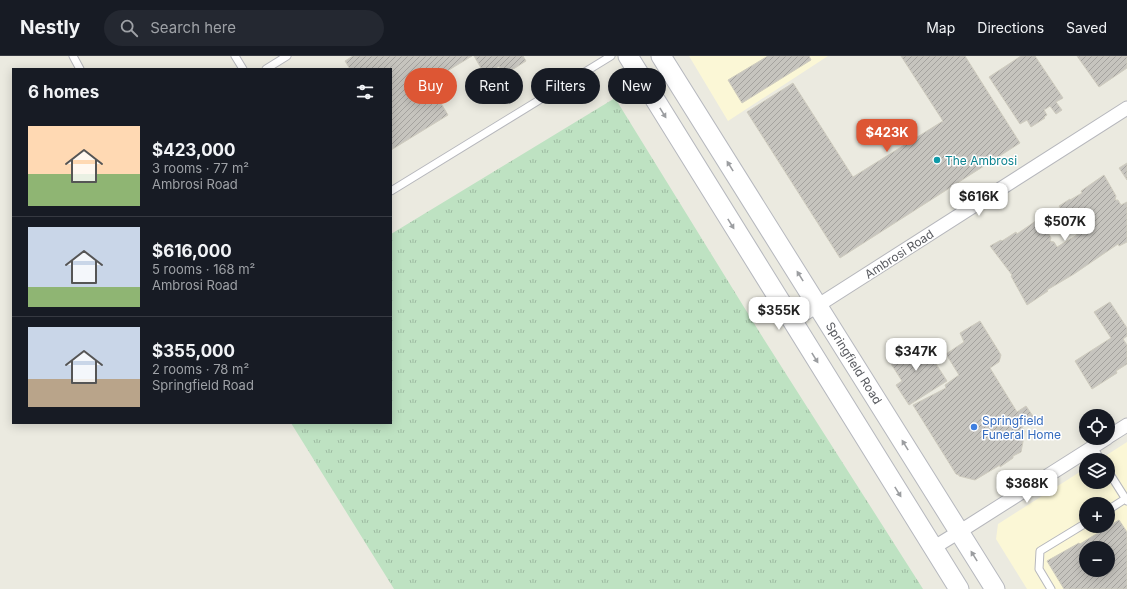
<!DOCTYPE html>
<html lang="en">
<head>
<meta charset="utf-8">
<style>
	body { margin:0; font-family:Inter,sans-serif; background:#242831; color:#f1f3f6; height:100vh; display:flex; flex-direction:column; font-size:15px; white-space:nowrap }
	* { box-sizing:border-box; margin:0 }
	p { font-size:13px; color:#9ea1a6 }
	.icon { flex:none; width:22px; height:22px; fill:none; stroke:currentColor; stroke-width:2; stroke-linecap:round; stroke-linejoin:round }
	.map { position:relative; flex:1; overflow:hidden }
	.details { position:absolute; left:12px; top:12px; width:380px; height:356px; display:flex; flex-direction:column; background:#171b24; border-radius:0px; box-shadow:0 2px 10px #0003 }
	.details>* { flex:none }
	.top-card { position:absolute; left:404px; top:12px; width:380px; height:36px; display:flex; gap:8px }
	.fabs { position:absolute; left:1079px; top:353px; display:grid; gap:8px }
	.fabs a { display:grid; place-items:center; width:36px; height:36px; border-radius:50%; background:#171b24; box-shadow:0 2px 10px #0003; font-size:20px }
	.price { position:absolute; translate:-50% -34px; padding:0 9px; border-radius:8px; background:#fff; color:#222; font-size:13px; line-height:26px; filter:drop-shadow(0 1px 2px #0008) }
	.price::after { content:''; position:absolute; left:50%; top:24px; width:12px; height:9px; margin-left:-6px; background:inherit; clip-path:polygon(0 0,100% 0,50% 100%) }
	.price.active { background:#dd5634; color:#fff }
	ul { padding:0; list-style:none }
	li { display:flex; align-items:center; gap:12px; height:100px; padding:0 16px }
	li+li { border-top:1px solid #363941 }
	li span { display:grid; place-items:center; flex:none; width:112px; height:80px; border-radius:0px; color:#555 }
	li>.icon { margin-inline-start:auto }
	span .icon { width:48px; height:48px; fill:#fffc; stroke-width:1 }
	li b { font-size:17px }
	h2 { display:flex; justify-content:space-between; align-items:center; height:48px; padding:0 16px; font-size:17px }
	.pill { padding:0 14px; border-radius:18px; background:#171b24; box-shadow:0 2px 10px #0003; font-size:14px; line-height:36px }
	.pill.active { background:#dd5634; color:#fff }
	header { display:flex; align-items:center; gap:24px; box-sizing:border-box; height:56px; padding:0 20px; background:#171b24; border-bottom:1px solid #363941 }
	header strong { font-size:19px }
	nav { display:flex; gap:22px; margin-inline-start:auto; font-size:14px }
	.search { width:280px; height:36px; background:#242831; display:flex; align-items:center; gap:10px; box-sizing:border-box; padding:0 14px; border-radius:22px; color:#9ea1a6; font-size:15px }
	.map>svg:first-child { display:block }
</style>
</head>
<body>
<header>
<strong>Nestly</strong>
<div class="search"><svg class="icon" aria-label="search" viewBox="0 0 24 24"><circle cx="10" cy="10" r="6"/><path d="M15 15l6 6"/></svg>Search here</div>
<nav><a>Map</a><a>Directions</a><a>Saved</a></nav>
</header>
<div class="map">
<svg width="1127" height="533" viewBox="0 0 1127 533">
	<defs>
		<pattern id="grass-tufts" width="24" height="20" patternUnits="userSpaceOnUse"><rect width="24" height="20" fill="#bee2c2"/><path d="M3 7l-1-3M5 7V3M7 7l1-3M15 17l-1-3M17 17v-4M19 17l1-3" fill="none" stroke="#9dbaa1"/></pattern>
		<pattern id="building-hatch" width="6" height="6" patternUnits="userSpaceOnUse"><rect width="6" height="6" fill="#c6c4be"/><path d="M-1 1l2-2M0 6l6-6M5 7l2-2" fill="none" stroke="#a4a29e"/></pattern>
	</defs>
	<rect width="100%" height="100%" fill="#ebeae0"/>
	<path fill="#fbf7d6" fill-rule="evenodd" d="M 689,0 L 828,0 L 728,65 Z
		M 1127,386 L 1127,533 L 1027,533 L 996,483 L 998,468 L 1086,412 L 1086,426 L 1108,426 L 1108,404 L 1099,404 ZM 1086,448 L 1108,448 L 1108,470 L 1086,470 ZM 1086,492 L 1108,492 L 1108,514 L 1086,514 Z"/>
	<path fill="url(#grass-tufts)" d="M 615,42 L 760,277 L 923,533 L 394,533 L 291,367 L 391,367 L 391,178 Z"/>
	<path fill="url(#building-hatch)" stroke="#cfccbf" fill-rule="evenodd" d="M 353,0 L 472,0 L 434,23 L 439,31 L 433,34 L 448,59 L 391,94 L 391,13 L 350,13 L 345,5 Z
		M 474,0 L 523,0 L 526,5 L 504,19 L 499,10 L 485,19 Z
		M 768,0 L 809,0 L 811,4 L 742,47 L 728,24 Z
		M 901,0 L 965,0 L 1020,87 L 840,202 L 747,56 L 793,27 L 853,121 L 943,65 Z
		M 1021,0 L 1035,0 L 1063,42 L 1056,46 L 1062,54 L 1056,58 L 1050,50 L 1044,54 L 1047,59 L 1044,61 L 1045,62 L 1031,71 L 1027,64 L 1020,68 L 989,21 Z
		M 1077,0 L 1127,0 L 1127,12 L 1099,31 Z
		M 1127,107 L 1127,124 L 1119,112 Z
		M 1104,119 L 1116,140 L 1115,144 L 1118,144 L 1121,149 L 1127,146 L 1127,186 L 1119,190 L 1118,188 L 1074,218 L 1047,234 L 1048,235 L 1027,249 L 1011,220 L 1012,219 L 990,190 L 1001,184 L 1002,185 L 1016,176 L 1017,178 L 1040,162 L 1051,182 L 1050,185 L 1054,186 L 1057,191 L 1077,179 L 1074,173 L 1075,171 L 1072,170 L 1059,150 L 1070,143 L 1070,144 L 1082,137 L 1081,135 Z
		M 1110,246 L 1127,272 L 1127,280 L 1123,283 L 1127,289 L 1127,308 L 1116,315 L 1117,317 L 1092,333 L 1075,305 L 1111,282 L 1094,256 Z
		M 980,265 L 1001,299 L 999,306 L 990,312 L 1017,356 L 1026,350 L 1035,363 L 1022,371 L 1025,375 L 1021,396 L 1013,400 L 1013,402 L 1000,411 L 1000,409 L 975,424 L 959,420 L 959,419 L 956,418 L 913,349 L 946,332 L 945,329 L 959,319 L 946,298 L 964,286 L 960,277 Z
		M 920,283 L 947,325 L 909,349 L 896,329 L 902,325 L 888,303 Z
		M 1119,464 L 1127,476 L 1127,533 L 1064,533 L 1047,505 L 1079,487 L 1080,488 ZM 1086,492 L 1108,492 L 1108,514 L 1086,514 Z"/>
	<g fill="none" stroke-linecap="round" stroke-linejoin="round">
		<g stroke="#b6b7bc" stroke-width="9">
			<path id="lane" d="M 73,0 L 80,13
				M 235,0 L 243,13
				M 266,13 L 287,0
				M 391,135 L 611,0
				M 1093,391 L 1101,404
				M 1108,415 L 1127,445
				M 1108,454 L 1125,443
				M 1051,533 L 1039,513 L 1040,495 L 1086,467"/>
		</g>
		<g stroke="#b6b7bc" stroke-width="15">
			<path id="street" d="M 792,266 L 1127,52
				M 1108,381 L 1127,369
				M 933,492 L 959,476 L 1107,382"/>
		</g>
		<g stroke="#b6b8be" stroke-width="21">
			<path id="secondary" d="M 628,0 L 959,533
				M 661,0 L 995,533"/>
		</g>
		<use href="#lane" stroke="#fff" stroke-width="7"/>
		<use href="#street" stroke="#fff" stroke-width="13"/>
		<use href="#secondary" stroke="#fff" stroke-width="19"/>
	</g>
	<defs><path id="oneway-solid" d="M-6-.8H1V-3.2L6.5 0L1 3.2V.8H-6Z"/></defs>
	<g fill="#9b9da0">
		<use href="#oneway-solid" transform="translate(663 57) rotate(58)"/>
		<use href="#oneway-solid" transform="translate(730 110) rotate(-122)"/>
		<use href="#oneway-solid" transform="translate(731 168) rotate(58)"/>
		<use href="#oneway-solid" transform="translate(800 220) rotate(-122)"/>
		<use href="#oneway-solid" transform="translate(815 302) rotate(58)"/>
		<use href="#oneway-solid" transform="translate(905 389) rotate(-122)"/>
		<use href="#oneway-solid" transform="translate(898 436) rotate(58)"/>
		<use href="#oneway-solid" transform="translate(974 500) rotate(-122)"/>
	</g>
	<circle fill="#0f9aa8" stroke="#fff" stroke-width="1.5" cx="937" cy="104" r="4"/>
	<circle fill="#3f7fe0" stroke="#fff" stroke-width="1.5" cx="974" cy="371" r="4"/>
	<g text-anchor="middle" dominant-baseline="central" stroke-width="3" stroke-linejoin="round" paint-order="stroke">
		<g font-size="12" fill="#0d838f" stroke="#fff" text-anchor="start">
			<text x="945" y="104">The Ambrosi</text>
		</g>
		<g font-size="12" fill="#595b60" stroke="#fff">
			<text transform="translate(899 198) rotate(-33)">Ambrosi Road</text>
			<text transform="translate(854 307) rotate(58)">Springfield Road</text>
		</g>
		<g font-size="12" fill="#366cbe" stroke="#fff" text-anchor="start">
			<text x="982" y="364">Springfield<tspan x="982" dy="14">Funeral Home</tspan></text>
		</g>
	</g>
</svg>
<div class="fabs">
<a><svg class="icon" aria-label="locate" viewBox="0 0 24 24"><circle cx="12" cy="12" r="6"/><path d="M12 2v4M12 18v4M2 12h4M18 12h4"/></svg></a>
<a><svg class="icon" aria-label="layers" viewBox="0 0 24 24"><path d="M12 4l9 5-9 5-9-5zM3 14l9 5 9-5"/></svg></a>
<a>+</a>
<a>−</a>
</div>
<b class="price active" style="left:887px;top:97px">$423K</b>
<b class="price" style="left:979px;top:161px">$616K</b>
<b class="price" style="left:1065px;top:186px">$507K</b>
<b class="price" style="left:779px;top:275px">$355K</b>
<b class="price" style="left:916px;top:316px">$347K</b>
<b class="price" style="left:1027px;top:448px">$368K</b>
<div class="top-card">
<a class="pill active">Buy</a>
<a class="pill">Rent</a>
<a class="pill">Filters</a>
<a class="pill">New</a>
</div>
<section class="details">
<h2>6 homes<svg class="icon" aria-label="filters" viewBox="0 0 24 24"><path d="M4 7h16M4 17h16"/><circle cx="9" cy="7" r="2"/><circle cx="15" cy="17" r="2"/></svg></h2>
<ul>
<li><span style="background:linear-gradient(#ffd9b3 60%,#8fb573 0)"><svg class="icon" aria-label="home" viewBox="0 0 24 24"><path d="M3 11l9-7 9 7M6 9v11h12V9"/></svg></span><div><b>$423,000</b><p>3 rooms · 77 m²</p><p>Ambrosi Road</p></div></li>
<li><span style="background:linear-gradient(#c9d6e8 75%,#8fb573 0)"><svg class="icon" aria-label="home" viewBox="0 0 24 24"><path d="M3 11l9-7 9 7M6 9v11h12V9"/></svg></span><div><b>$616,000</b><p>5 rooms · 168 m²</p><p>Ambrosi Road</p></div></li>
<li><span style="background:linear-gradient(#c9d6e8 65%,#b9a48a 0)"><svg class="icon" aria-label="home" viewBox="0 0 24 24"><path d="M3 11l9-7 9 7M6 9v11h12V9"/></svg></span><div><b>$355,000</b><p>2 rooms · 78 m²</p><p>Springfield Road</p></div></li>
</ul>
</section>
</div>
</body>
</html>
